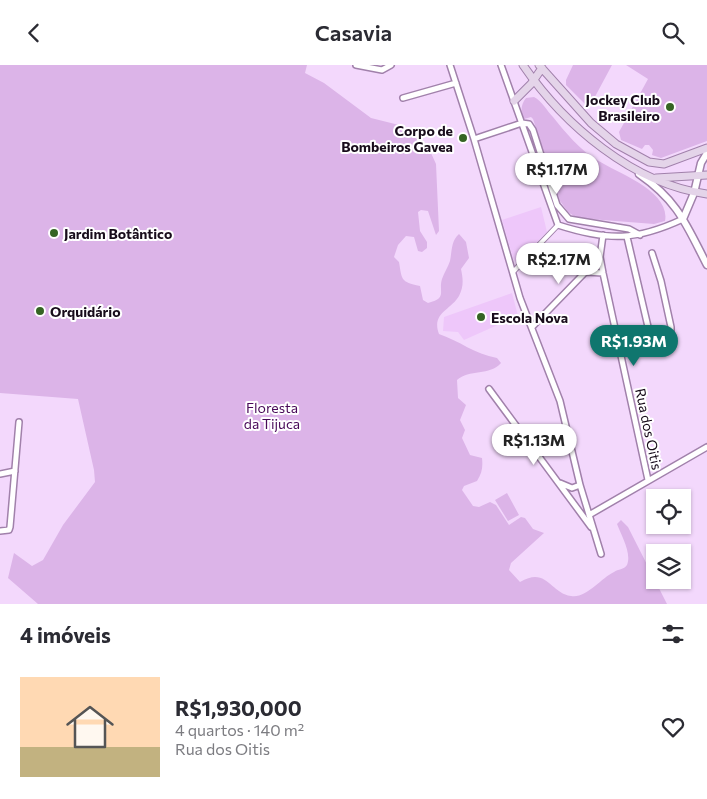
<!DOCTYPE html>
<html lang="pt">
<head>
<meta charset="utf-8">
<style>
	body { margin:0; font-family:Commissioner,sans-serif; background:#f7f7f7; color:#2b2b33; height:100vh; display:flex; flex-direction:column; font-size:19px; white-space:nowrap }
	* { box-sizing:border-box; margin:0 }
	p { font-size:16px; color:#7c7c81 }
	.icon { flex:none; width:28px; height:28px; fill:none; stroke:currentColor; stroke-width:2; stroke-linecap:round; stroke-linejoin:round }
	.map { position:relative; height:539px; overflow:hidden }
	.side { display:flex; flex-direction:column; background:#fff; flex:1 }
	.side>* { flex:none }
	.buttons { position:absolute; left:646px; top:424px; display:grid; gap:10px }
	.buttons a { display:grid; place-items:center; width:45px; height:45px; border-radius:0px; background:#fff; box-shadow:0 1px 4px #0004; font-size:25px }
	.price { position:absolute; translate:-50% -42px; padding:0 11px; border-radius:18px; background:#fff; color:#222; font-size:16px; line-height:32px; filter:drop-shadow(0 1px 2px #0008) }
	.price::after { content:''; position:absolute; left:50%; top:30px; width:15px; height:11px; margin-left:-8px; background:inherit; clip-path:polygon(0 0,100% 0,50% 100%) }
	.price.current { background:#0f766e; color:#fff }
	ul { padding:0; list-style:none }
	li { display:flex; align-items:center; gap:15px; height:125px; padding:0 20px }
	li span { display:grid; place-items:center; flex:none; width:140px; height:100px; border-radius:0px; color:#555 }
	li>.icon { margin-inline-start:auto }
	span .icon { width:60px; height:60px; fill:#fffc; stroke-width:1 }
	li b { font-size:21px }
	h2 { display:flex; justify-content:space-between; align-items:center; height:60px; padding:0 20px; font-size:21px }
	header { display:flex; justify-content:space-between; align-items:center; height:65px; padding:0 20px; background:#fff; font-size:22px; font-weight:600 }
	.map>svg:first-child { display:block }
</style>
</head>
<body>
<header><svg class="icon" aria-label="back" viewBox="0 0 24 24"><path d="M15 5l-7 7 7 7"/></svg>Casavia<svg class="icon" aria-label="search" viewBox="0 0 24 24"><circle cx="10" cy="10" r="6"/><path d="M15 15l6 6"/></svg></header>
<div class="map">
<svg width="707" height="539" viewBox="0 0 707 539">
	<rect width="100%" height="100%" fill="#f3d8fc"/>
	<path fill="#eec7fa" d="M 541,142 L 547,167 L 516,198 L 513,193 L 502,155 Z
		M 512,228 L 518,251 L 464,275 L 458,267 L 443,266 L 444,252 Z"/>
	<path fill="#dcb4e8" d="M 0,0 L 307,0 L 305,8 L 324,18 L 371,53 L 403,61 L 431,88 L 436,99 L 439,166 L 436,170 L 428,146 L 421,145 L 418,147 L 420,166 L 427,177 L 427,183 L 422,187 L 418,186 L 414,172 L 406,171 L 398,180 L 394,192 L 399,197 C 402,214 400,217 420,221 L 423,235 L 428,238 C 448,233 438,227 442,214 C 444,208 448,202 450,196 C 452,186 451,176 459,169 L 466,177 L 469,193 L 461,204 C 463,214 464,221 459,231 C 451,245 431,248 439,269 C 460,276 474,289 497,293 L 501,298 C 490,311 469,304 457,315 L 458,333 L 466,340 L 460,355 L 465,365 L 462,373 L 470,390 L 482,393 C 483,402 482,408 477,416 L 464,421 L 462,425 L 473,441 L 479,442 L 490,437 L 496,440 L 509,460 L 521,452 L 525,453 L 533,464 L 544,468 L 511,498 L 509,505 L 520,517 C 547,501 550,528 571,531 C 586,534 601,513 614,507 C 618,504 624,505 627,500 C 632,488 621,470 617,459 L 621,455 L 628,462 L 667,539 L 38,539 L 8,513 L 14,488 L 32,501 L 43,495 L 63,460 L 95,417 L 94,405 L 78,334 L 0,328 Z
		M 573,0 L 612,0 L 590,41 L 586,40 L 566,20 L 566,15 Z
		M 626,0 L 707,0 L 707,76 L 661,93 L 652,90 L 653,85 L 649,80 L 645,80 L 642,84 L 621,75 L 619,67 L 648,14 Z
		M 534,32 C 542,36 547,46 553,52 C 565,67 580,85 597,95 C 617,108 671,126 665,156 L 654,159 L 577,153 L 568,147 L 560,136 L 533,54 L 531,52 L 524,54 C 520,47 521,39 526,33 Z
		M 507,428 L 519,450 L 508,456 L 495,435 Z"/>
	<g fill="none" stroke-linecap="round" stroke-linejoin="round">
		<g stroke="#a181ab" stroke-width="6">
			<path id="pedestrian" d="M 513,207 L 558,160"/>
		</g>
		<g stroke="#a181ab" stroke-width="8">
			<path id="minor" d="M 356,0 L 382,5 L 391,0
				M 450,0 L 474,74 L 520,233 L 560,336 L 580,420 L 601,489
				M 501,0 L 558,160 C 608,176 636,176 683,154
				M 403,33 L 456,18
				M 474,74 L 522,58 L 529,59 L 533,65 L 557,140 L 569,154 L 629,164 L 640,170
				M 603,170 L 600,192 L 603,208 L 648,415
				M 627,172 L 649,266 L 653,269 L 671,265 L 671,262 L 661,216 L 652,188
				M 586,207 L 603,208
				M 532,262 L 600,192
				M 489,324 L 591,462
				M 0,409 L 15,406
				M 560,418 L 572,423 L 580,420
				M 589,450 L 707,382
				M 0,466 L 9,465 L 10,462 L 19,357"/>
		</g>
		<g stroke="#a181ab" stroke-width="9">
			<path id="tertiary" d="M 639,109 C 678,136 686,159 707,200
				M 683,154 L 694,128 L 701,98 L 707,88"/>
		</g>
		<g stroke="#a181ab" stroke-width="9">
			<path id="secondary" d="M 523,0 C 564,60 633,119 707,129
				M 539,0 L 591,58 L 616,79 L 649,97 L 664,99 L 707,83
				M 514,36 L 531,19 L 542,3
				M 656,113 L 707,110"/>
		</g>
		<use href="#pedestrian" stroke="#fff" stroke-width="4"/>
		<use href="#minor" stroke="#fff" stroke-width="5"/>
		<use href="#tertiary" stroke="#fff" stroke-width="6"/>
		<use href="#secondary" stroke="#e4d4e9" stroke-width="7"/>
	</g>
	<g fill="#356424" stroke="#fff" stroke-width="2">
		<circle cx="670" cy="42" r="5"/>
		<circle cx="463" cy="73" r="5"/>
		<circle cx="54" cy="168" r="5"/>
		<circle cx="40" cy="246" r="5"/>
		<circle cx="481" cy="252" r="5"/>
	</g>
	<g text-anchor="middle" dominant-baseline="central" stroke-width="4" stroke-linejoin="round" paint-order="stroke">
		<g font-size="14" font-weight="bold" fill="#180c1b" stroke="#fff" text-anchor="start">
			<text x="660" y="34" text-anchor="end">Jockey Club<tspan x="660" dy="16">Brasileiro</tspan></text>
			<text x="453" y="65" text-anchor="end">Corpo de<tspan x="453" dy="16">Bombeiros Gavea</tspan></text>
			<text x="64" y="168">Jardim Botântico</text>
			<text x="50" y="246">Orquidário</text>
			<text x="491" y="252">Escola Nova</text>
		</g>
		<g font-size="14" fill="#480858" stroke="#fff">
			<text x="272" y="342">Floresta<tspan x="272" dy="16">da Tijuca</tspan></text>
		</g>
		<g font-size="14" fill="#180c1b" stroke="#fff">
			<text transform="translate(649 364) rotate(78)">Rua dos Oitis</text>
		</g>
	</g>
</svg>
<div class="buttons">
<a><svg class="icon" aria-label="locate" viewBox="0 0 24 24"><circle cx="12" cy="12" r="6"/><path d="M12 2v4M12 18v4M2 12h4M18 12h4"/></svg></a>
<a><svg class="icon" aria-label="layers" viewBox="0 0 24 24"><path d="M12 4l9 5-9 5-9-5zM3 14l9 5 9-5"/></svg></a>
</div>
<b class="price" style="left:557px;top:130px">R$1.17M</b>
<b class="price" style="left:559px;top:220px">R$2.17M</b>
<b class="price current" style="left:634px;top:302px">R$1.93M</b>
<b class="price" style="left:534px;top:401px">R$1.13M</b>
</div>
<section class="side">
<h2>4 imóveis<svg class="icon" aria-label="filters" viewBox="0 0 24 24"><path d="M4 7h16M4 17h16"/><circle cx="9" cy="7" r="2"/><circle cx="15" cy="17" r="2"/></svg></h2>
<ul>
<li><span style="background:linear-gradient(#ffd9b3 70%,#c2b280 0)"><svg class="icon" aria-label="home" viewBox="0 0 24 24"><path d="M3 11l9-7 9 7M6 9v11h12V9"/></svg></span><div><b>R$1,930,000</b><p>4 quartos · 140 m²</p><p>Rua dos Oitis</p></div><svg class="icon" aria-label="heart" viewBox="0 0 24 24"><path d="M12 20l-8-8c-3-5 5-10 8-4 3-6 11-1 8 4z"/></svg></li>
</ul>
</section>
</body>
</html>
